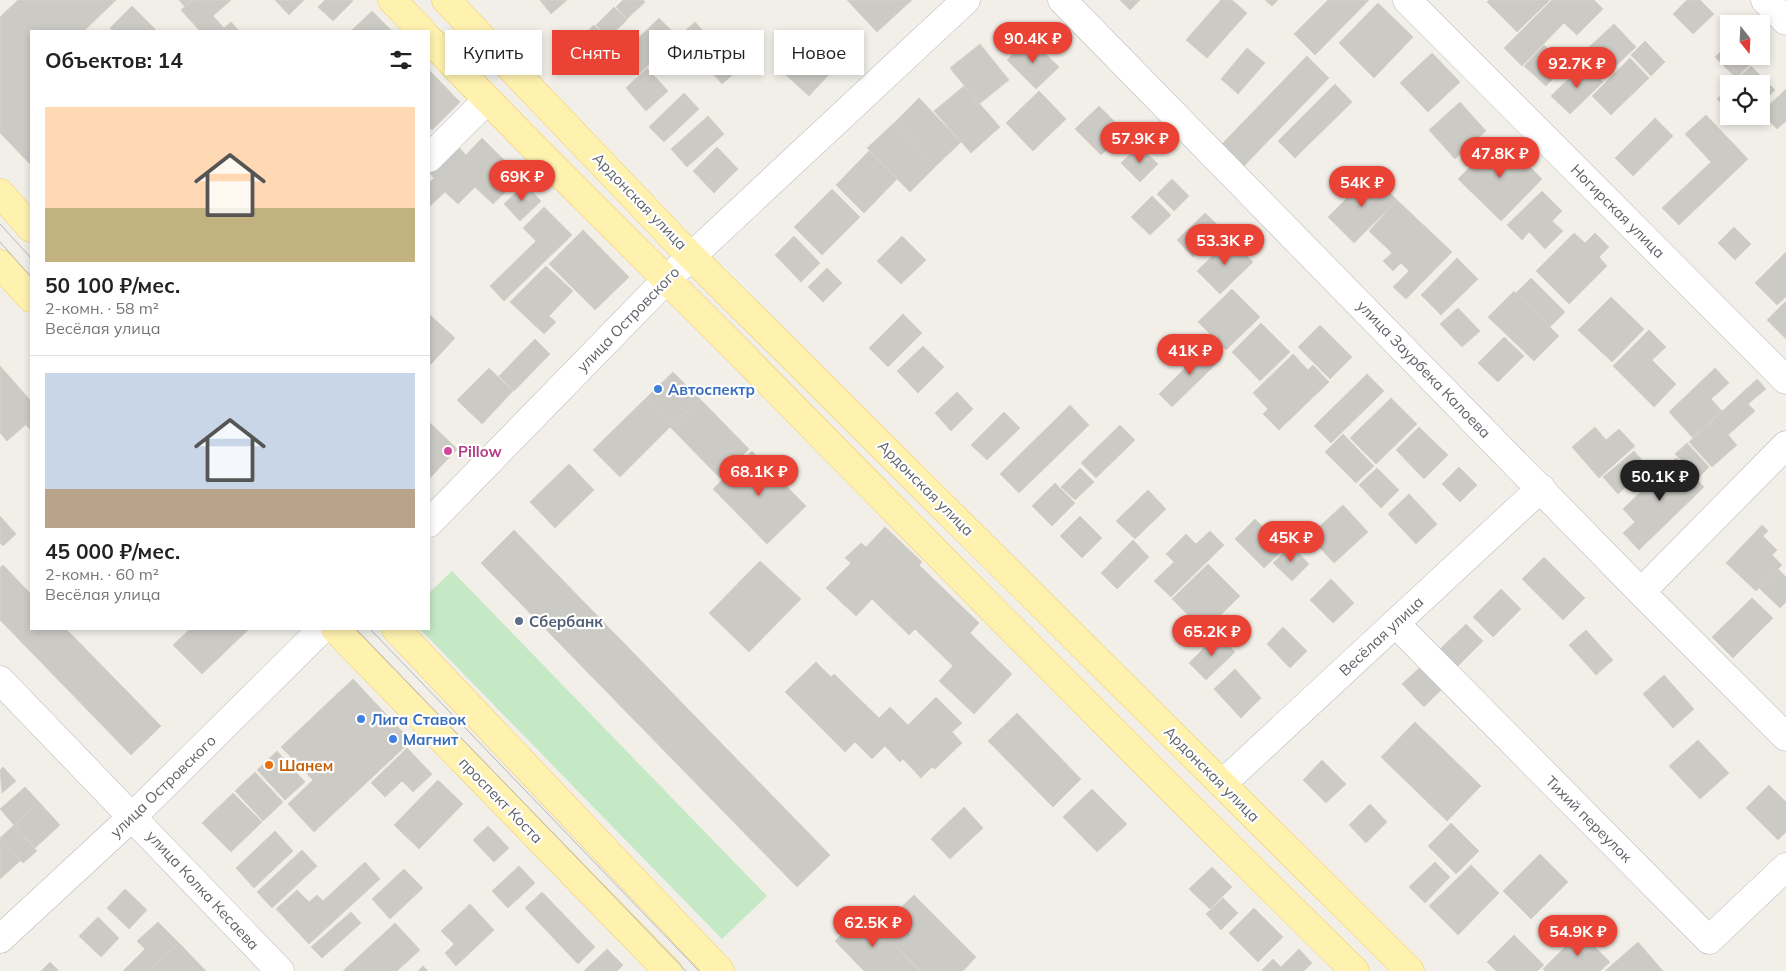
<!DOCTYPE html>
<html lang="ru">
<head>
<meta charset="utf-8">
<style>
	body { margin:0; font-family:Mulish,sans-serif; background:#f2f2f2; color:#222; height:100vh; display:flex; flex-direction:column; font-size:19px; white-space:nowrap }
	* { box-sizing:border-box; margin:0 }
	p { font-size:16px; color:#767676 }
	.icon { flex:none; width:28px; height:28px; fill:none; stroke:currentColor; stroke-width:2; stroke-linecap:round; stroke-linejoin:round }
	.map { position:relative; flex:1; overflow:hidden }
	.side { position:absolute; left:30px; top:30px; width:400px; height:600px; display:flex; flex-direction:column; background:#fff; border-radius:0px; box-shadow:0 2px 8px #0003 }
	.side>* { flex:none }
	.top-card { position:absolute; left:445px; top:30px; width:475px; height:45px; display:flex; gap:10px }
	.needle { width:32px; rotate:162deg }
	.fabs { position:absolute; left:1720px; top:15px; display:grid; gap:10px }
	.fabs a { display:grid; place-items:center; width:50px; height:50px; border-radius:0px; background:#fff; box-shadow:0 2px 8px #0003; font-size:25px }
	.price { position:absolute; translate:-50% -42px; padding:0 11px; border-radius:18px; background:#ea4335; color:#fff; font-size:16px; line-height:32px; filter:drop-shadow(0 1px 2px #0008) }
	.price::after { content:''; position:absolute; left:50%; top:30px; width:15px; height:11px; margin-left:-8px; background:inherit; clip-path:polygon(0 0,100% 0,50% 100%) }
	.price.selected { background:#222; color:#fff }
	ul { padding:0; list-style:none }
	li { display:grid; align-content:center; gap:10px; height:265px; padding:0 15px }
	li+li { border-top:1px solid #e0e0e0 }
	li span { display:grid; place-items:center; height:155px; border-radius:0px; color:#555 }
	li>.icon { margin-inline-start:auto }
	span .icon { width:90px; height:90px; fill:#fffc; stroke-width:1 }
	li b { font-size:21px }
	h2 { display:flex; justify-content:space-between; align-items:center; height:60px; padding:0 15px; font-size:21px }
	.tag { padding:0 18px; border-radius:0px; background:#fff; box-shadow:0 2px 8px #0003; font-size:18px; line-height:45px }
	.tag.selected { background:#ea4335; color:#fff }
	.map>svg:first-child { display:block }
</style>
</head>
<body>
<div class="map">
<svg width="1786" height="971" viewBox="0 0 1786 971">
	<rect width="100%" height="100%" fill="#f1efe8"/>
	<path fill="#c5e8c5" d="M 452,571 L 767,896 L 722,939 L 420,629 L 429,629 L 429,593 Z"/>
	<path fill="#cccac5" stroke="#d6d1c6" d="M 18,0 L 116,0 L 84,31 L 31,31 L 31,165 L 0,133 L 0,17 Z
		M 179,0 L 193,0 L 185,7 Z
		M 192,0 L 231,0 L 213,16 L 224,28 L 231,22 L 239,31 L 200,31 L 181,10 Z
		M 275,0 L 304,0 L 289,15 Z
		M 325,0 L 351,0 L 353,1 L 333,21 L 318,7 Z
		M 540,0 L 567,0 L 551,14 Z
		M 623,0 L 643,0 L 645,2 L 627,19 L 616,7 Z
		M 847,0 L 912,0 L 877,32 Z
		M 1120,0 L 1140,0 L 1130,10 Z
		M 1221,0 L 1232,0 L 1247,13 L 1207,58 L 1186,40 Z
		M 1265,0 L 1278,0 L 1272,6 Z
		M 1328,0 L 1369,0 L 1315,55 L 1294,34 Z
		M 1489,0 L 1550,0 L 1517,32 L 1487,2 Z
		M 1552,0 L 1594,0 L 1603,9 L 1577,35 L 1564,23 L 1522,66 L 1504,48 Z
		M 1687,0 L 1700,0 L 1714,14 L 1693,34 L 1673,14 Z
		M 1378,3 L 1413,37 L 1374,78 L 1339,43 Z
		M 132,6 L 157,31 L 113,31 L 110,28 Z
		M 614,7 L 627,20 L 608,38 L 596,25 Z
		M 372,11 L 392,31 L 351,31 Z
		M 659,18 L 678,37 L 640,73 L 622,54 Z
		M 695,22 L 738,70 L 722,84 L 679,36 Z
		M 1614,24 L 1636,47 L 1610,71 L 1588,48 Z
		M 594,25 L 614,46 L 590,68 L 570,48 Z
		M 1029,38 L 1059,67 L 1036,89 L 1007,60 Z
		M 1645,41 L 1665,62 L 1651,76 L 1631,55 Z
		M 1729,43 L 1729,56 L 1754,56 L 1757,58 L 1736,78 L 1715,57 Z
		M 980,44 L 1009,80 L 979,104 L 950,68 Z
		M 1544,45 L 1566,65 L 1546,86 L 1524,66 Z
		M 813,47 L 835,68 L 809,96 L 786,75 Z
		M 1247,48 L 1265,63 L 1238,94 L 1221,79 Z
		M 1432,53 L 1460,82 L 1428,112 L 1400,83 Z
		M 1307,56 L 1329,78 L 1241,169 L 1219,147 Z
		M 1630,58 L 1649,78 L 1611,115 L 1592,96 Z
		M 1585,63 L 1603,82 L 1570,114 L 1551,96 Z
		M 1751,66 L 1775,90 L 1761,103 L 1761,84 L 1732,84 Z
		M 647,68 L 668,91 L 646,111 L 626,88 Z
		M 429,70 L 460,102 L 432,130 L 429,127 Z
		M 1335,84 L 1352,102 L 1295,158 L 1278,141 Z
		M 964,86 L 1000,127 L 971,153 L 934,111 Z
		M 1729,87 L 1729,110 L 1717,99 Z
		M 1786,89 L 1786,121 L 1777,129 L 1761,113 Z
		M 1039,91 L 1066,119 L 1033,151 L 1006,123 Z
		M 684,93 L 699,109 L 664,142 L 649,127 Z
		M 919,98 L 961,142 L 936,166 L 894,123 Z
		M 1460,102 L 1486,131 L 1455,159 L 1429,130 Z
		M 1099,106 L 1125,132 L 1101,155 L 1075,129 Z
		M 1706,115 L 1748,159 L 1679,225 L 1662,208 L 1711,162 L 1685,134 Z
		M 708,116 L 724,134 L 687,167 L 671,149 Z
		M 1735,116 L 1748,116 L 1741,123 Z
		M 1655,118 L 1673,136 L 1633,176 L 1615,158 Z
		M 894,123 L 936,166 L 910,192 L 867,148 Z
		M 1500,137 L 1542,179 L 1501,221 L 1458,179 Z
		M 482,138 L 521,177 L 493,204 L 475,187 L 458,204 L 445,192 L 429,207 L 429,183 L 434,178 L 429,172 L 457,145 L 466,155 Z
		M 1139,146 L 1158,164 L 1140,182 L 1121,163 Z
		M 717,147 L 738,169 L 714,193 L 693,171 Z
		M 869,151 L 897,179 L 864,213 L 836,185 Z
		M 1371,174 L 1397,200 L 1354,243 L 1328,217 Z
		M 1172,179 L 1189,196 L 1174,211 L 1157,194 Z
		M 525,184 L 541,201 L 520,221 L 504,204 Z
		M 832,189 L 860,217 L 822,255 L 794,227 Z
		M 1542,191 L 1562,211 L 1552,221 L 1563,231 L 1545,249 L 1529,232 L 1522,240 L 1507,225 Z
		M 1152,196 L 1171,215 L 1150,235 L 1131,217 Z
		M 1397,200 L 1452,252 L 1406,299 L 1393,287 L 1409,271 L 1401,263 L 1393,271 L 1383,261 L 1392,253 L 1369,231 Z
		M 544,207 L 572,235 L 504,301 L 490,286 L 536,241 L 523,228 Z
		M 1205,213 L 1222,229 L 1193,257 L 1177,240 Z
		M 1734,227 L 1751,244 L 1735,260 L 1718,243 Z
		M 583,230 L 629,277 L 595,310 L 549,264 Z
		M 1574,233 L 1585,243 L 1595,233 L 1609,247 L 1599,257 L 1607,266 L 1569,304 L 1536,271 Z
		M 794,236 L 820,263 L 801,282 L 775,255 Z
		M 902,236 L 926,260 L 901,284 L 877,261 Z
		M 1230,239 L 1253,262 L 1220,294 L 1197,271 Z
		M 1786,252 L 1786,297 L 1777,305 L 1755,283 Z
		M 1457,258 L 1478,279 L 1441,315 L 1421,295 Z
		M 546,266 L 573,291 L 549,316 L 556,322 L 544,334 L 510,302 Z
		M 827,268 L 842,283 L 823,302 L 808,287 Z
		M 1531,278 L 1565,312 L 1550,327 L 1516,293 Z
		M 1232,289 L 1260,317 L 1226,350 L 1198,322 Z
		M 1514,291 L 1559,336 L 1534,361 L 1488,317 Z
		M 1611,297 L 1644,329 L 1612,362 L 1578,330 Z
		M 1786,301 L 1786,339 L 1767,320 Z
		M 1458,308 L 1480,331 L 1462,347 L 1440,324 Z
		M 429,314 L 455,338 L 431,364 L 429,362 Z
		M 903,314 L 922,333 L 888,367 L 869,348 Z
		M 1261,323 L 1290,352 L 1260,381 L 1232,352 Z
		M 1320,325 L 1352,357 L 1330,379 L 1298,347 Z
		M 1649,330 L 1666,347 L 1652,360 L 1676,384 L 1654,407 L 1613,366 Z
		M 1504,337 L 1524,356 L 1498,382 L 1478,363 Z
		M 535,339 L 550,354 L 514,391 L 499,376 Z
		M 1208,345 L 1221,359 L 1172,407 L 1159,394 Z
		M 923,346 L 944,367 L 918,393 L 897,371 Z
		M 1293,354 L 1308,370 L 1313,365 L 1329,382 L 1279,430 L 1263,414 L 1268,409 L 1253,393 Z
		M 0,366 L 31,401 L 31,420 L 7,441 L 0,433 Z
		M 489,368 L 513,391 L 482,424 L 457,400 Z
		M 1715,368 L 1729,383 L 1711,399 L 1722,411 L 1693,438 L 1669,412 Z
		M 673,372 L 700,399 L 672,426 L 645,399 Z
		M 1367,374 L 1384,391 L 1331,443 L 1314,426 Z
		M 1757,379 L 1766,389 L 1748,404 L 1755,411 L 1728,435 L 1737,445 L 1712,467 L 1689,442 Z
		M 957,392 L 973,409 L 951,431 L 935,413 Z
		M 1391,398 L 1417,424 L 1376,464 L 1350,438 Z
		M 645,399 L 672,426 L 700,399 L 749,449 L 720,478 L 670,427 L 620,477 L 593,450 Z
		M 1070,405 L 1089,425 L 1019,493 L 1000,474 Z
		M 1004,412 L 1020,428 L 987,460 L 971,445 Z
		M 31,420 L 31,430 L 26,425 Z
		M 429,422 L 457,449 L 429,479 Z
		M 1120,425 L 1135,440 L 1096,478 L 1081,463 Z
		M 1419,427 L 1448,455 L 1424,479 L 1396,450 Z
		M 1595,427 L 1606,440 L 1619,429 L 1635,446 L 1599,478 L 1572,447 Z
		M 1343,434 L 1374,466 L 1356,483 L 1325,452 Z
		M 1687,443 L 1709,467 L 1698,478 L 1675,454 Z
		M 752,451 L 806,506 L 767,544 L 713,489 Z
		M 1634,451 L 1648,467 L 1618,494 L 1603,477 Z
		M 1676,458 L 1704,487 L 1639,550 L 1623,533 L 1635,522 L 1623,509 Z
		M 569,464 L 594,490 L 555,528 L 530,502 Z
		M 1459,467 L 1477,485 L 1460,502 L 1442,484 Z
		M 1080,468 L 1094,482 L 1075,500 L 1061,487 Z
		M 1377,468 L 1399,490 L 1381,508 L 1359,485 Z
		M 1055,483 L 1075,503 L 1052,526 L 1032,506 Z
		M 1148,490 L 1166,509 L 1135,539 L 1116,521 Z
		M 1409,494 L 1437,524 L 1416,544 L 1388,514 Z
		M 1343,505 L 1368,532 L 1334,563 L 1309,536 Z
		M 0,516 L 16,534 L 3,546 L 0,543 Z
		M 1080,516 L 1102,538 L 1082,558 L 1060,536 Z
		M 1255,519 L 1284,549 L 1264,568 L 1235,539 Z
		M 1762,525 L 1768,531 L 1763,536 L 1777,550 L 1772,555 L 1782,565 L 1756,591 L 1726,563 Z
		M 885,527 L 922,562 L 919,565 L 979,623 L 970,633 L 1012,674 L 974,714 L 939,681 L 953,666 L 915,629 L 909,635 L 872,599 L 856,616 L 826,588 L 851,563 L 845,558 L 861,543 L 866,547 Z
		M 514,530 L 830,855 L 797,887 L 481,563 Z
		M 1210,531 L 1224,545 L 1171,597 L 1154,581 L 1174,562 L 1166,554 L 1186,534 L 1196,544 Z
		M 1133,540 L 1149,557 L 1117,589 L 1101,573 Z
		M 1291,545 L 1309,564 L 1292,581 L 1273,563 Z
		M 1544,557 L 1585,598 L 1563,620 L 1522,579 Z
		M 760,561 L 801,599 L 749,652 L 709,613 Z
		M 1208,564 L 1240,596 L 1204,631 L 1172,599 Z
		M 3,565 L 31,594 L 31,629 L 66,629 L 161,726 L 131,755 L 0,620 L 0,568 Z
		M 1778,569 L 1786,577 L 1786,602 L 1780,608 L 1759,588 Z
		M 1331,579 L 1354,603 L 1333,623 L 1310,600 Z
		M 1501,589 L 1521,609 L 1493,637 L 1473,617 Z
		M 1752,598 L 1773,618 L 1733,658 L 1712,637 Z
		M 1466,624 L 1483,641 L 1456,668 L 1438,651 Z
		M 1283,627 L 1307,651 L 1290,668 L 1267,644 Z
		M 190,629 L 249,629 L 202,674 L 173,645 Z
		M 1586,630 L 1613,660 L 1596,675 L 1569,645 Z
		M 1218,634 L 1235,652 L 1206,680 L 1189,663 Z
		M 816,662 L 831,677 L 834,674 L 879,718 L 890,707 L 908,725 L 936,697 L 962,723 L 952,732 L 962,743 L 935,769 L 932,767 L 921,778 L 903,759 L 900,762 L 885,746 L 872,759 L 855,742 L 845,752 L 785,692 Z
		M 1419,668 L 1441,690 L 1424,707 L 1402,684 Z
		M 1235,669 L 1261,698 L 1241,718 L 1214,689 Z
		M 1664,675 L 1694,709 L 1673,728 L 1643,694 Z
		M 353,679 L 411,741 L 314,832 L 288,804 L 313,780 L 281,747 Z
		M 1017,713 L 1081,779 L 1053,807 L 988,741 Z
		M 1415,722 L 1481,786 L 1447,821 L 1381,757 Z
		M 1698,740 L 1729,773 L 1700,799 L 1669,766 Z
		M 407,748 L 432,774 L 413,792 L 402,781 L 385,797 L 371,783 Z
		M 277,751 L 305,782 L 285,800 L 257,770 Z
		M 1322,760 L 1346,784 L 1326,803 L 1303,780 Z
		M 3,767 L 16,781 L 2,793 L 0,770 Z
		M 255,772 L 283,802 L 263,821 L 235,791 Z
		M 438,780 L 463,804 L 419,849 L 394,825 Z
		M 1769,785 L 1786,802 L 1786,832 L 1778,840 L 1746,808 Z
		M 25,787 L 39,802 L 14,825 L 0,809 Z
		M 1092,789 L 1127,824 L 1097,852 L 1063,817 Z
		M 233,793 L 262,822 L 231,852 L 202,823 Z
		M 39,802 L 60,825 L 35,848 L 14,825 Z
		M 1370,804 L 1387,822 L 1366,843 L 1349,825 Z
		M 964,807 L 983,828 L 950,859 L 931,839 Z
		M 1451,823 L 1479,851 L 1456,874 L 1428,846 Z
		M 14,825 L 37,851 L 23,863 L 0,838 Z
		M 488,826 L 509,848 L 494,862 L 473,840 Z
		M 275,831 L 293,851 L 254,888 L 236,868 Z
		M 0,838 L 21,860 L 0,879 Z
		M 302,850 L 317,866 L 272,908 L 257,892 Z
		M 1540,854 L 1568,882 L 1531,919 L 1503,891 Z
		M 365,862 L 380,879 L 309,944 L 276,909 L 297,890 L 309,902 L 317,895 L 323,901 Z
		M 1435,862 L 1450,877 L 1425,903 L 1409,887 Z
		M 1471,865 L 1499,893 L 1458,935 L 1429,906 Z
		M 519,866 L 535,883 L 508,908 L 492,891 Z
		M 1212,867 L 1232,887 L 1210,909 L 1189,889 Z
		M 404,869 L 423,888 L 390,919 L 372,899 Z
		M 125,889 L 147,910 L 129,929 L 107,908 Z
		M 542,892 L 595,947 L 578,964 L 525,908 Z
		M 914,895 L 976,957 L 963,971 L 921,971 L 879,929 Z
		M 1223,898 L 1238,913 L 1221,930 L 1206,914 Z
		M 470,904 L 494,930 L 456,966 L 445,953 L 454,944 L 441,931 Z
		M 1254,908 L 1283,937 L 1258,962 L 1229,933 Z
		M 351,912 L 361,923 L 322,958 L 311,947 Z
		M 864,913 L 920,971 L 864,971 L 835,941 Z
		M 98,917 L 119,938 L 101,957 L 79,936 Z
		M 158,922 L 179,943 L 149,971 L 123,971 L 145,949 L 137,941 Z
		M 395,923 L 420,950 L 397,971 L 343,971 Z
		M 1580,932 L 1610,962 L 1600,971 L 1545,971 L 1543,969 Z
		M 1514,935 L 1544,965 L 1537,971 L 1496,971 L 1487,962 Z
		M 1638,942 L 1663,971 L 1605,971 Z
		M 179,943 L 206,971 L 149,971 Z
		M 607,949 L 623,965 L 617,971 L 584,971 Z
		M 1299,949 L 1312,963 L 1304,971 L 1261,971 L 1273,959 L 1281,967 Z
		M 50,962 L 59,971 L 41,971 Z
		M 423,966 L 428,971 L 418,971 Z"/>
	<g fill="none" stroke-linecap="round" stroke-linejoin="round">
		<g stroke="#b5b8bc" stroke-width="29">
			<path id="minor" d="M 1062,0 L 1641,592 L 1786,737
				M 1407,0 L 1786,380
				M 1765,0 L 1786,21
				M 429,158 L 487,100
				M 429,523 L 666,280 L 966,0
				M 1641,592 L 1786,445
				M 1395,623 L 1709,940 L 1786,867
				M 0,680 L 280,971
				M 1222,784 L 1541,488
				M 0,939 L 133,816 L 322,629"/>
		</g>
		<g stroke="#f2c960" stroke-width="29">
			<path id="major" d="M 392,0 L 422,31
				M 446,0 L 677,242 L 1410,971
				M 429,39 C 535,151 646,258 754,367 C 953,570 1152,772 1355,971
				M 0,193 L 31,228
				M 0,264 L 31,298
				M 335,629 L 668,971
				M 396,629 L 720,971"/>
		</g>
		<use href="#minor" stroke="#fff" stroke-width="28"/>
		<use href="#major" stroke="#fff2af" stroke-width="28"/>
		<path stroke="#b6b7b8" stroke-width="1" d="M 0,224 L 31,258
			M 0,242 L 31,277
			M 356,629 L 686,971
			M 370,629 L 699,971"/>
	</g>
	<g fill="#3f7fe0" stroke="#fff" stroke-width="2">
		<circle cx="658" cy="389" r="5"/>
		<circle cx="361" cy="719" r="5"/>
		<circle cx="393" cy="739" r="5"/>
	</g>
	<circle fill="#d1479c" stroke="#fff" stroke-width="2" cx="448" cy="451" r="5"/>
	<circle fill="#5c6f8a" stroke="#fff" stroke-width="2" cx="519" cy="621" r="5"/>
	<circle fill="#e8710a" stroke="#fff" stroke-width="2" cx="269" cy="765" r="5"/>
	<g text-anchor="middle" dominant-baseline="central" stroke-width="4.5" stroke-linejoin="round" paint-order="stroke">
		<g font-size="15" fill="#5f6368" stroke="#fff">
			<text transform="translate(640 201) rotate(46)">Ардонская улица</text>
			<text transform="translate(1618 211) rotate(45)">Ногирская улица</text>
			<text transform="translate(628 319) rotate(-46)">улица Островского</text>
			<text transform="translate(1424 369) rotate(46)">улица Заурбека Калоева</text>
			<text transform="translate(926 488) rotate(45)">Ардонская улица</text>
			<text transform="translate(1381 636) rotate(-43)">Весёлая улица</text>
			<text transform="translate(1212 774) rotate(45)">Ардонская улица</text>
			<text transform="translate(163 786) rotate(-44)">улица Островского</text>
			<text transform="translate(501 800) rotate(46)">проспект Коста</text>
			<text transform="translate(1589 819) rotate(45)">Тихий переулок</text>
			<text transform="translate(203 890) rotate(47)">улица Колка Кесаева</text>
		</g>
		<g font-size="15" font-weight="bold" fill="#366cbe" stroke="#fff" text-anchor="start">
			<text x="668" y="389">Автоспектр</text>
			<text x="371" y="719">Лига Ставок</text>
			<text x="403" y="739">Магнит</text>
		</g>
		<g font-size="15" font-weight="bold" fill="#b23c85" stroke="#fff" text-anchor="start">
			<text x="458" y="451">Pillow</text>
		</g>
		<g font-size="15" font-weight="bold" fill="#4e5e75" stroke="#fff" text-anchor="start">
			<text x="529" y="621">Сбербанк</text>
		</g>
		<g font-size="15" font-weight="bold" fill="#c56008" stroke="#fff" text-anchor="start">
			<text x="279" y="765">Шанем</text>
		</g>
	</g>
</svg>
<div class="fabs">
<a><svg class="needle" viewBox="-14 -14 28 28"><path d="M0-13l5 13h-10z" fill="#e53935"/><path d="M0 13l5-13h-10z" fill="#767676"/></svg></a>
<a><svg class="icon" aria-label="locate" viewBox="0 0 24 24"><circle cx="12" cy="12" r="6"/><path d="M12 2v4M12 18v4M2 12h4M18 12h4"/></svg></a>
</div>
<b class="price" style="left:1033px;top:64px">90.4K ₽</b>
<b class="price" style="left:1577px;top:89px">92.7K ₽</b>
<b class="price" style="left:1140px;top:164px">57.9K ₽</b>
<b class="price" style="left:1500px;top:179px">47.8K ₽</b>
<b class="price" style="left:522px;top:202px">69K ₽</b>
<b class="price" style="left:1362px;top:208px">54K ₽</b>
<b class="price" style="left:1225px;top:266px">53.3K ₽</b>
<b class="price" style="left:1190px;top:376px">41K ₽</b>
<b class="price" style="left:759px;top:497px">68.1K ₽</b>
<b class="price selected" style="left:1660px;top:502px">50.1K ₽</b>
<b class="price" style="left:1291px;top:563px">45K ₽</b>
<b class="price" style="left:1212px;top:657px">65.2K ₽</b>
<b class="price" style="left:873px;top:948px">62.5K ₽</b>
<b class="price" style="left:1578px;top:957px">54.9K ₽</b>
<div class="top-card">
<a class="tag">Купить</a>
<a class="tag selected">Снять</a>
<a class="tag">Фильтры</a>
<a class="tag">Новое</a>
</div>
<section class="side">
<h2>Объектов: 14<svg class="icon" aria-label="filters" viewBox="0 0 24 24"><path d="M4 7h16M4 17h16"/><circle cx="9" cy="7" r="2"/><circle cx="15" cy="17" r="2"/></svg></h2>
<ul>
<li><span style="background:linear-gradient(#ffd9b3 65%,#c2b280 0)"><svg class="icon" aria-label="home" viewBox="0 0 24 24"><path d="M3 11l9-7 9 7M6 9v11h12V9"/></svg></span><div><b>50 100 ₽/мес.</b><p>2-комн. · 58 m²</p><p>Весёлая улица</p></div></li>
<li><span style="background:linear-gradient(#c9d6e8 75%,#b9a48a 0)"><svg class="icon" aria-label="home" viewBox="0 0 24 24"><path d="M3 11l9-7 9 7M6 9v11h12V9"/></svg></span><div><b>45 000 ₽/мес.</b><p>2-комн. · 60 m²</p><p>Весёлая улица</p></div></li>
</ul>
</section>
</div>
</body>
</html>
